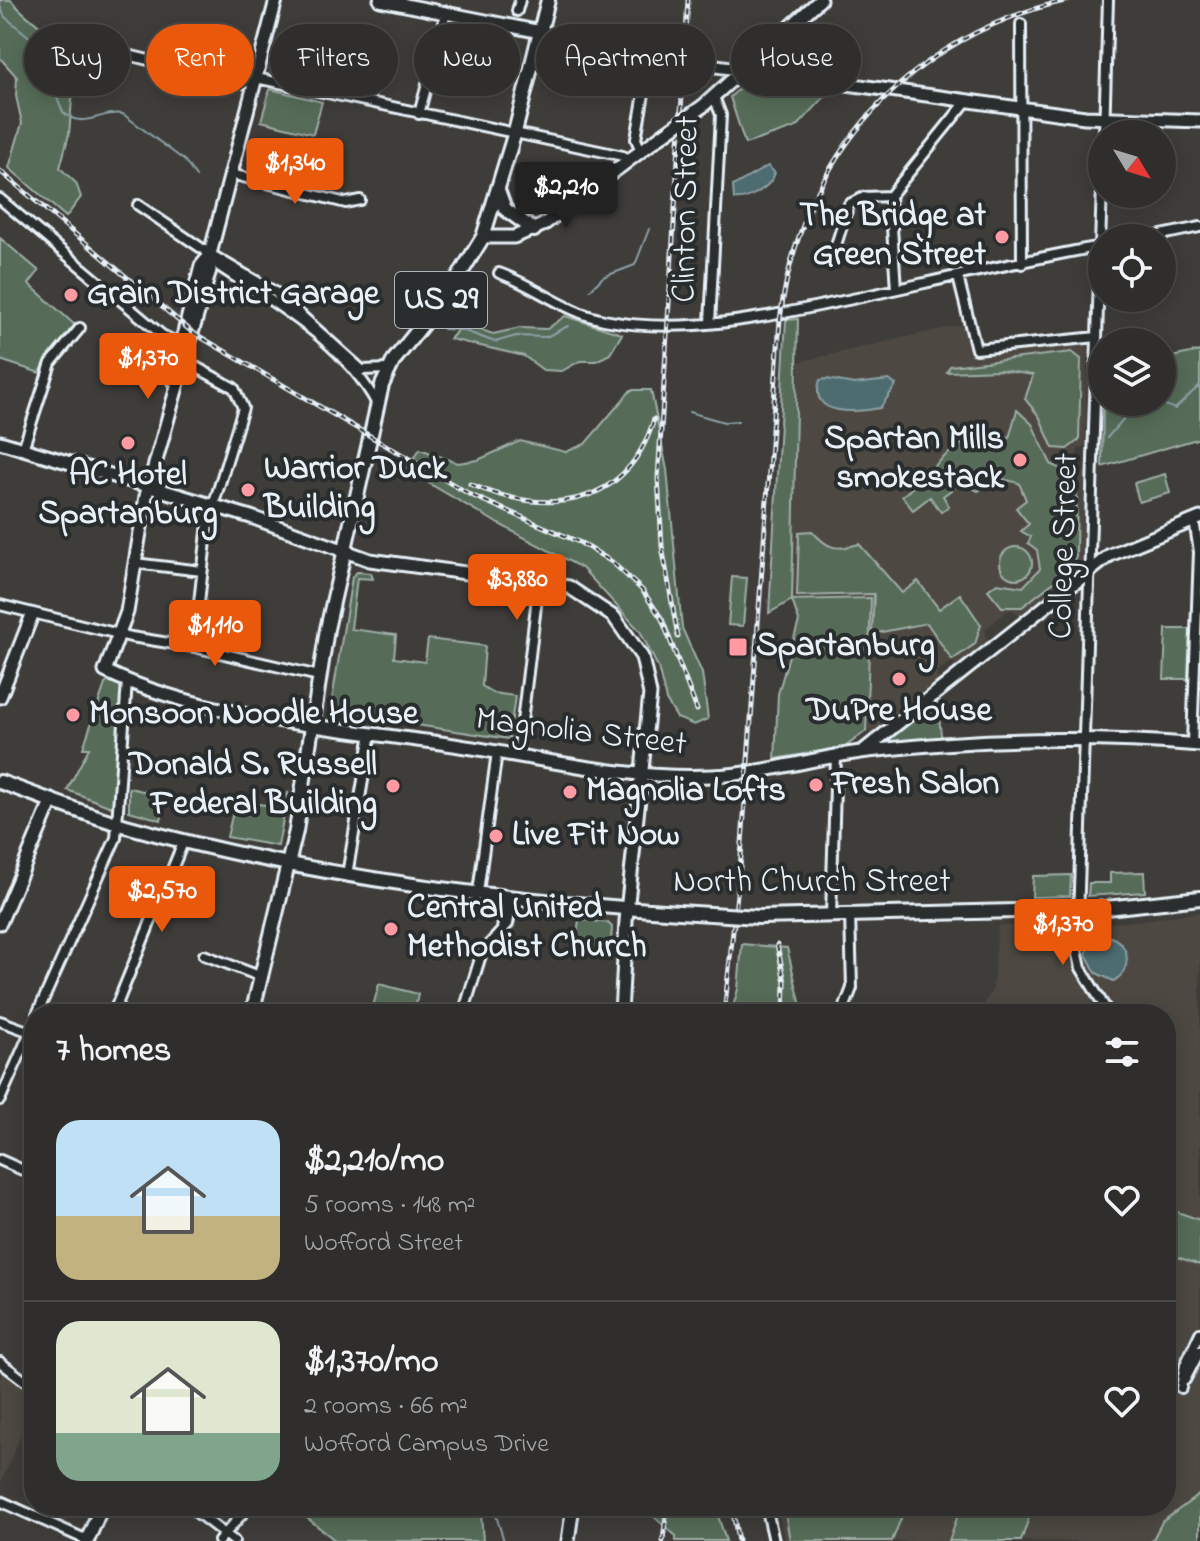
<!DOCTYPE html>
<html lang="en">
<head>
<meta charset="utf-8">
<style>
	body { margin:0; font-family:"Indie Flower",sans-serif; background:#373634; color:#f1f3f6; height:100vh; display:flex; flex-direction:column; font-size:30px; white-space:nowrap }
	* { box-sizing:border-box; margin:0 }
	p { font-size:26px; color:#a7a8a9 }
	.icon { flex:none; width:44px; height:44px; fill:none; stroke:currentColor; stroke-width:2; stroke-linecap:round; stroke-linejoin:round }
	.map { position:relative; flex:1; overflow:hidden }
	.side { position:absolute; left:24px; top:1004px; width:1152px; height:512px; display:flex; flex-direction:column; background:#2f2e2c; border-radius:32px; box-shadow:0 4px 20px #0003,0 0 0 2px #4a4a48 }
	.side>* { flex:none }
	.banner { position:absolute; left:24px; top:24px; width:1152px; height:72px; display:flex; gap:16px }
	.needle { width:52px; rotate:128deg }
	.buttons { position:absolute; left:1088px; top:120px; display:grid; gap:16px }
	.buttons a { display:grid; place-items:center; width:88px; height:88px; border-radius:50%; background:#2f2e2c; box-shadow:0 4px 20px #0003,0 0 0 2px #4a4a48; font-size:40px }
	.price { position:absolute; translate:-50% -68px; padding:0 18px; border-radius:8px; background:#ea580c; color:#fff; font-size:26px; line-height:52px; filter:drop-shadow(0 2px 4px #0008) }
	.price::after { content:''; position:absolute; left:50%; top:48px; width:24px; height:18px; margin-left:-12px; background:inherit; clip-path:polygon(0 0,100% 0,50% 100%) }
	.price.current { background:#222; color:#fff }
	ul { padding:0; list-style:none }
	li { display:flex; align-items:center; gap:24px; height:200px; padding:0 32px }
	li+li { border-top:2px solid #4a4a48 }
	li span { display:grid; place-items:center; flex:none; width:224px; height:160px; border-radius:24px; color:#555 }
	li>.icon { margin-inline-start:auto }
	span .icon { width:96px; height:96px; fill:#fffc; stroke-width:1 }
	li b { font-size:34px }
	h2 { display:flex; justify-content:space-between; align-items:center; height:96px; padding:0 32px; font-size:34px }
	.chip { padding:0 28px; border-radius:36px; background:#2f2e2c; box-shadow:0 4px 20px #0003,0 0 0 2px #4a4a48; font-size:28px; line-height:72px }
	.chip.current { background:#ea580c; color:#fff }
	.map>svg:first-child { display:block }
</style>
</head>
<body>
<div class="map">
<svg width="1200" height="1541" viewBox="0 0 1200 1541">
	<rect width="100%" height="100%" fill="#3f3d3a"/>
	<filter id="ink" filterUnits="userSpaceOnUse"><feTurbulence type="fractalNoise" baseFrequency=".0125" numOctaves="2"/><feDisplacementMap in="SourceGraphic" scale="16" xChannelSelector="R" yChannelSelector="G"/><feConvolveMatrix kernelMatrix="1 2 1 2 8 2 1 2 1" color-interpolation-filters="sRGB"/></filter>
	<g filter="url(#ink)">
		<path fill="#4e4843" d="M 963,324 L 971,352 L 1088,341 L 1085,446 L 1078,448 L 1077,468 L 1085,473 L 1082,562 L 1077,572 L 1020,616 L 1013,610 L 1007,611 L 985,629 L 987,642 L 957,666 L 953,662 L 947,664 L 936,673 L 938,680 L 871,733 L 866,731 L 871,598 L 792,600 L 799,362 Z
			M 1200,912 L 1200,1541 L 785,1541 L 777,1506 L 1166,1506 L 1166,1014 L 978,1014 L 993,989 L 998,926 L 1128,922 Z
			M 3,1372 L 34,1396 L 34,1403 L 0,1485 L 0,1379 Z"/>
		<path fill="#566c59" stroke="#9faea8" stroke-width="2" d="M 0,0 L 11,0 C 29,22 55,35 76,55 L 69,134 L 60,168 L 76,183 L 81,197 L 66,217 L 9,168 L 22,123 L 16,96 L 17,77 L 0,58 Z
			M 750,79 L 831,90 L 797,127 L 745,144 L 730,97 Z
			M 270,89 L 322,102 L 313,134 L 261,121 Z
			M 0,238 L 39,271 L 29,284 L 75,325 L 47,358 L 40,373 L 0,360 Z
			M 565,316 L 622,334 L 610,354 L 596,361 L 580,361 L 562,371 L 543,370 L 524,356 L 450,339 L 463,324 L 493,334 L 520,328 L 547,329 Z
			M 798,319 L 792,600 L 871,598 L 866,731 L 845,747 L 775,759 L 778,694 L 799,621 L 792,600 L 769,613 L 786,320 Z
			M 1200,351 L 1200,438 L 1102,467 L 1103,402 L 1162,402 L 1162,359 Z
			M 1072,352 L 1081,359 L 1079,440 L 1067,449 L 1053,448 L 1039,416 L 1025,399 L 1033,375 L 1000,370 L 947,372 L 950,366 Z
			M 631,390 L 651,390 L 667,470 L 682,628 L 702,673 L 708,719 L 694,725 L 677,718 L 666,700 L 658,667 L 640,631 L 582,568 L 497,523 L 406,470 L 420,449 L 458,463 L 478,460 L 520,441 L 566,452 L 585,444 Z
			M 1017,410 L 1032,424 L 1051,464 L 1077,477 L 1076,557 L 1068,571 L 1022,607 L 1002,607 L 988,590 L 997,583 L 1023,587 L 1040,569 L 1037,550 L 1028,543 L 1031,537 L 1021,531 L 1029,524 L 1016,508 L 1026,500 L 1019,483 L 999,478 L 978,491 L 962,482 L 943,496 L 949,506 L 941,512 L 930,497 L 913,510 L 902,496 C 941,466 954,429 1009,438 Z
			M 1165,474 L 1170,493 L 1139,502 L 1134,483 Z
			M 812,531 C 828,549 836,551 859,544 L 902,593 L 918,581 L 939,609 L 960,594 L 981,625 L 975,644 L 952,660 L 927,623 L 872,634 L 874,594 L 797,596 L 799,532 Z
			M1000 563a16 16 0 1 1 32 0a16 16 0 1 1-32 0Z
			M 357,572 L 371,573 L 373,579 L 357,578 L 351,629 L 396,635 L 394,658 L 425,662 L 428,639 L 485,646 L 482,686 L 493,693 L 515,696 L 509,739 L 330,712 L 352,577 Z
			M 732,577 L 747,578 L 743,626 L 728,625 Z
			M 1166,629 L 1190,629 L 1188,679 L 1164,679 Z
			M 111,680 L 119,681 L 122,686 L 114,808 L 67,790 L 89,748 L 83,748 L 105,684 Z
			M 936,692 L 942,743 L 863,751 Z
			M 129,788 L 166,796 L 161,820 L 129,811 Z
			M 288,793 L 278,846 L 227,837 L 236,799 L 264,805 Z
			M 1144,872 L 1145,892 L 1088,896 L 1089,883 L 1110,883 L 1110,873 Z
			M 1071,875 L 1070,896 L 1032,897 L 1033,876 Z
			M 579,919 L 608,923 L 612,927 L 610,959 L 603,958 L 577,935 Z
			M 742,944 L 787,948 L 803,1014 L 731,1014 L 738,989 Z
			M 379,984 L 418,994 L 414,1014 L 371,1014 Z
			M 1166,1208 L 1200,1220 L 1200,1265 L 1166,1253 Z
			M 1200,1494 L 1200,1541 L 1152,1541 L 1162,1522 Z
			M 300,1506 L 470,1506 L 481,1513 L 483,1541 L 336,1541 L 297,1510 Z
			M 642,1506 L 715,1506 L 726,1541 L 676,1541 L 676,1536 Z
			M 784,1506 L 906,1506 L 892,1541 L 790,1541 Z
			M 961,1506 L 1033,1506 L 1021,1541 L 949,1541 Z"/>
		<path fill="#4e6c70" stroke="#8ca1a6" stroke-width="2" d="M 768,166 L 775,173 C 771,187 748,201 734,199 L 733,186 Z
			M 827,379 L 854,384 L 889,380 L 896,385 L 880,408 C 859,412 807,418 820,380 Z
			M 1111,937 C 1131,945 1132,970 1114,981 L 1096,973 L 1086,954 L 1092,942 Z"/>
		<g fill="none" stroke-linecap="round" stroke-linejoin="round">
			<path stroke="#8ca1a6" stroke-width="2" d="M 0,6 L 5,17 L 32,39 L 63,112 C 83,131 101,110 123,114 L 185,161 L 196,177
				M 590,290 L 603,277 L 635,265 L 649,229
				M 443,329 L 462,330 L 495,342 L 516,336 L 546,337 L 568,326
				M 1158,402 L 1175,409 L 1200,385
				M 689,412 L 724,422 L 738,421
				M 1107,438 L 1138,402
				M 493,1506 L 504,1541"/>
			<g stroke="#e8f1f8" stroke-width="14">
				<path id="street" d="M 517,11 L 520,0
					M 1021,24 L 1022,264
					M 99,48 L 243,83 L 261,79 L 623,156 L 628,161
					M 419,114 L 446,13
					M 1104,134 L 1108,0
					M 641,151 L 636,139 L 651,54
					M 231,174 L 346,203 L 360,200
					M 1102,185 L 1077,950 L 1081,968 L 1109,1014
					M 0,199 L 162,335 L 181,344
					M 138,205 L 210,254 L 275,292 L 362,370 L 389,369
					M 1146,238 L 1200,227
					M 836,245 L 849,204 L 864,197 L 890,196
					M 211,255 L 220,267 C 277,305 344,342 377,404
					M 499,273 C 536,286 565,312 604,320 C 685,336 773,316 852,299 C 935,281 1018,261 1102,246
					M 958,277 L 976,349 L 1097,337
					M 896,289 L 890,196 L 966,102
					M 710,323 L 721,115 L 714,97
					M 185,361 L 234,388 L 243,408 L 208,523 L 194,647
					M 23,449 L 51,363 L 80,328
					M 134,563 L 202,571
					M 0,605 L 131,637 L 194,647 L 319,676
					M 1192,744 L 1199,552 L 1194,520
					M 518,755 L 539,581
					M 347,875 L 371,733
					M 478,892 L 497,752
					M 831,915 L 836,756
					M 502,930 L 506,896
					M 204,955 L 262,977
					M 37,1014 L 116,838 L 127,681
					M 113,1014 L 184,840
					M 463,1014 L 482,952 L 508,924 L 513,896
					M 842,1014 L 852,988 L 850,914
					M 0,1021 L 33,1033
					M 0,1100 L 34,1023
					M 0,1160 L 34,1175
					M 0,1362 L 34,1388
					M 1185,1380 L 1200,1351
					M 1181,1388 L 1185,1365 L 1200,1333
					M 0,1501 L 87,1540
					M 188,1506 L 234,1541
					M 766,1506 L 774,1541
					M 219,1541 L 249,1506"/>
			</g>
			<g stroke="#e8f1f8" stroke-width="17">
				<path id="secondary" d="M 276,0 L 210,254 L 210,270 L 146,496 L 127,612 L 105,671 C 204,719 345,729 454,745 C 539,758 626,780 712,776 C 764,774 816,757 868,751 C 979,738 1088,736 1200,745
					M 380,0 L 671,58
					M 702,64 L 1085,117 L 1200,121
					M 703,106 L 820,0
					M 483,237 L 514,237 L 543,225 L 661,136
					M 172,379 L 201,266 L 210,255
					M 0,442 L 251,517 L 370,560 L 569,587 L 614,617 L 642,657 L 650,694 L 626,921 L 621,1014
					M 0,697 L 32,615
					M 863,751 L 1110,555 L 1200,518
					M 0,923 L 52,800
					M 568,1541 L 573,1506"/>
			</g>
			<g stroke="#e8f1f8" stroke-width="18">
				<path id="primary" d="M 498,190 L 505,209 L 534,230
					M 0,782 C 42,797 83,814 126,826 C 316,879 514,902 711,914
					M 759,917 L 1097,909 L 1200,898
					M 252,1014 L 296,831 L 327,629 L 382,385 L 394,360 L 451,289 L 483,237 L 515,132 L 548,0
					M 87,1541 L 102,1506"/>
			</g>
			<use href="#street" stroke="#2a2d2e" stroke-width="8"/>
			<use href="#secondary" stroke="#2a2d2e" stroke-width="11"/>
			<use href="#primary" stroke="#2a2d2e" stroke-width="12"/>
			<g stroke="#e8f1f8" stroke-width="5">
				<path id="rail" d="M 0,171 L 192,332 L 471,495 L 581,543 L 612,562 L 642,590 L 662,619 L 697,710
					M 470,484 C 546,517 627,509 654,419
					M 678,637 L 662,546 L 658,478 L 688,0
					M 777,945 L 785,982 L 784,1014
					M 724,1014 L 741,857 L 780,320 C 799,158 910,34 1069,0
					M 732,1506 L 738,1541
					M 663,1541 L 667,1506"/>
			</g>
			<use href="#rail" stroke="#2a2d2e" stroke-width="2" stroke-dasharray="6" stroke-linecap="butt"/>
			<g stroke="#e8f1f8" stroke-width="17" stroke-linecap="butt">
				<path id="secondary-bridge" d="M 671,58 L 702,64
					M 661,136 L 703,106"/>
			</g>
			<g stroke="#e8f1f8" stroke-width="18" stroke-linecap="butt">
				<path id="primary-bridge" d="M 711,914 L 759,917"/>
			</g>
			<use href="#secondary-bridge" stroke="#2a2d2e" stroke-width="11"/>
			<use href="#primary-bridge" stroke="#2a2d2e" stroke-width="12"/>
		</g>
	</g>
	<g fill="#ff9aa2" stroke="#2a2d2e" stroke-width="3">
		<circle cx="1002" cy="237" r="8"/>
		<circle cx="71" cy="295" r="8"/>
		<circle cx="128" cy="443" r="8"/>
		<circle cx="1020" cy="460" r="8"/>
		<circle cx="248" cy="490" r="8"/>
		<rect x="728" y="637" width="20" height="20" rx="4"/>
		<circle cx="899" cy="679" r="8"/>
		<circle cx="73" cy="715" r="8"/>
		<circle cx="816" cy="785" r="8"/>
		<circle cx="393" cy="786" r="8"/>
		<circle cx="570" cy="792" r="8"/>
		<circle cx="496" cy="836" r="8"/>
		<circle cx="391" cy="929" r="8"/>
	</g>
	<g text-anchor="middle" dominant-baseline="central" stroke-width="8" stroke-linejoin="round" paint-order="stroke">
		<rect fill="#2a2d2e" stroke="#afb6bb" stroke-width="2" x="395" y="272" width="92" height="56" rx="6"/>
		<g font-size="32" font-weight="bold" fill="#e8f1f8">
			<text x="441" y="300">US 29</text>
		</g>
		<g font-size="34" fill="#e8f1f8" stroke="#2a2d2e">
			<text transform="translate(687 209) rotate(-89)">Clinton Street</text>
			<text transform="translate(1065 546) rotate(-88)">College Street</text>
			<text transform="translate(581 733) rotate(7)">Magnolia Street</text>
			<text x="812" y="883">North Church Street</text>
		</g>
		<g font-size="34" font-weight="bold" fill="#e8f1f8" stroke="#2a2d2e" text-anchor="start">
			<text x="986" y="217" text-anchor="end">The Bridge at<tspan x="986" dy="39">Green Street</tspan></text>
			<text x="87" y="295">Grain District Garage</text>
			<text x="1004" y="440" text-anchor="end">Spartan Mills<tspan x="1004" dy="39">smokestack</tspan></text>
			<text x="264" y="470">Warrior Duck<tspan x="264" dy="39">Building</tspan></text>
			<text x="128" y="476" text-anchor="middle">AC Hotel<tspan x="128" dy="39">Spartanburg</tspan></text>
			<text x="756" y="647">Spartanburg</text>
			<text x="899" y="712" text-anchor="middle">DuPre House</text>
			<text x="89" y="715">Monsoon Noodle House</text>
			<text x="377" y="766" text-anchor="end">Donald S. Russell<tspan x="377" dy="39">Federal Building</tspan></text>
			<text x="832" y="785">Fresh Salon</text>
			<text x="586" y="792">Magnolia Lofts</text>
			<text x="512" y="836">Live Fit Now</text>
			<text x="407" y="909">Central United<tspan x="407" dy="39">Methodist Church</tspan></text>
		</g>
	</g>
</svg>
<div class="buttons">
<a><svg class="needle" viewBox="-14 -14 28 28"><path d="M0-13l5 13h-10z" fill="#e53935"/><path d="M0 13l5-13h-10z" fill="#a7a8a9"/></svg></a>
<a><svg class="icon" aria-label="locate" viewBox="0 0 24 24"><circle cx="12" cy="12" r="6"/><path d="M12 2v4M12 18v4M2 12h4M18 12h4"/></svg></a>
<a><svg class="icon" aria-label="layers" viewBox="0 0 24 24"><path d="M12 4l9 5-9 5-9-5zM3 14l9 5 9-5"/></svg></a>
</div>
<b class="price" style="left:295px;top:206px">$1,340</b>
<b class="price current" style="left:566px;top:230px">$2,210</b>
<b class="price" style="left:148px;top:401px">$1,370</b>
<b class="price" style="left:517px;top:622px">$3,880</b>
<b class="price" style="left:215px;top:668px">$1,110</b>
<b class="price" style="left:162px;top:934px">$2,570</b>
<b class="price" style="left:1063px;top:967px">$1,370</b>
<div class="banner">
<a class="chip">Buy</a>
<a class="chip current">Rent</a>
<a class="chip">Filters</a>
<a class="chip">New</a>
<a class="chip">Apartment</a>
<a class="chip">House</a>
</div>
<section class="side">
<h2>7 homes<svg class="icon" aria-label="filters" viewBox="0 0 24 24"><path d="M4 7h16M4 17h16"/><circle cx="9" cy="7" r="2"/><circle cx="15" cy="17" r="2"/></svg></h2>
<ul>
<li><span style="background:linear-gradient(#bfe0f5 60%,#c2b280 0)"><svg class="icon" aria-label="home" viewBox="0 0 24 24"><path d="M3 11l9-7 9 7M6 9v11h12V9"/></svg></span><div><b>$2,210/mo</b><p>5 rooms · 148 m²</p><p>Wofford Street</p></div><svg class="icon" aria-label="heart" viewBox="0 0 24 24"><path d="M12 20l-8-8c-3-5 5-10 8-4 3-6 11-1 8 4z"/></svg></li>
<li><span style="background:linear-gradient(#dfe7d0 70%,#7fa58c 0)"><svg class="icon" aria-label="home" viewBox="0 0 24 24"><path d="M3 11l9-7 9 7M6 9v11h12V9"/></svg></span><div><b>$1,370/mo</b><p>2 rooms · 66 m²</p><p>Wofford Campus Drive</p></div><svg class="icon" aria-label="heart" viewBox="0 0 24 24"><path d="M12 20l-8-8c-3-5 5-10 8-4 3-6 11-1 8 4z"/></svg></li>
</ul>
</section>
</div>
</body>
</html>
